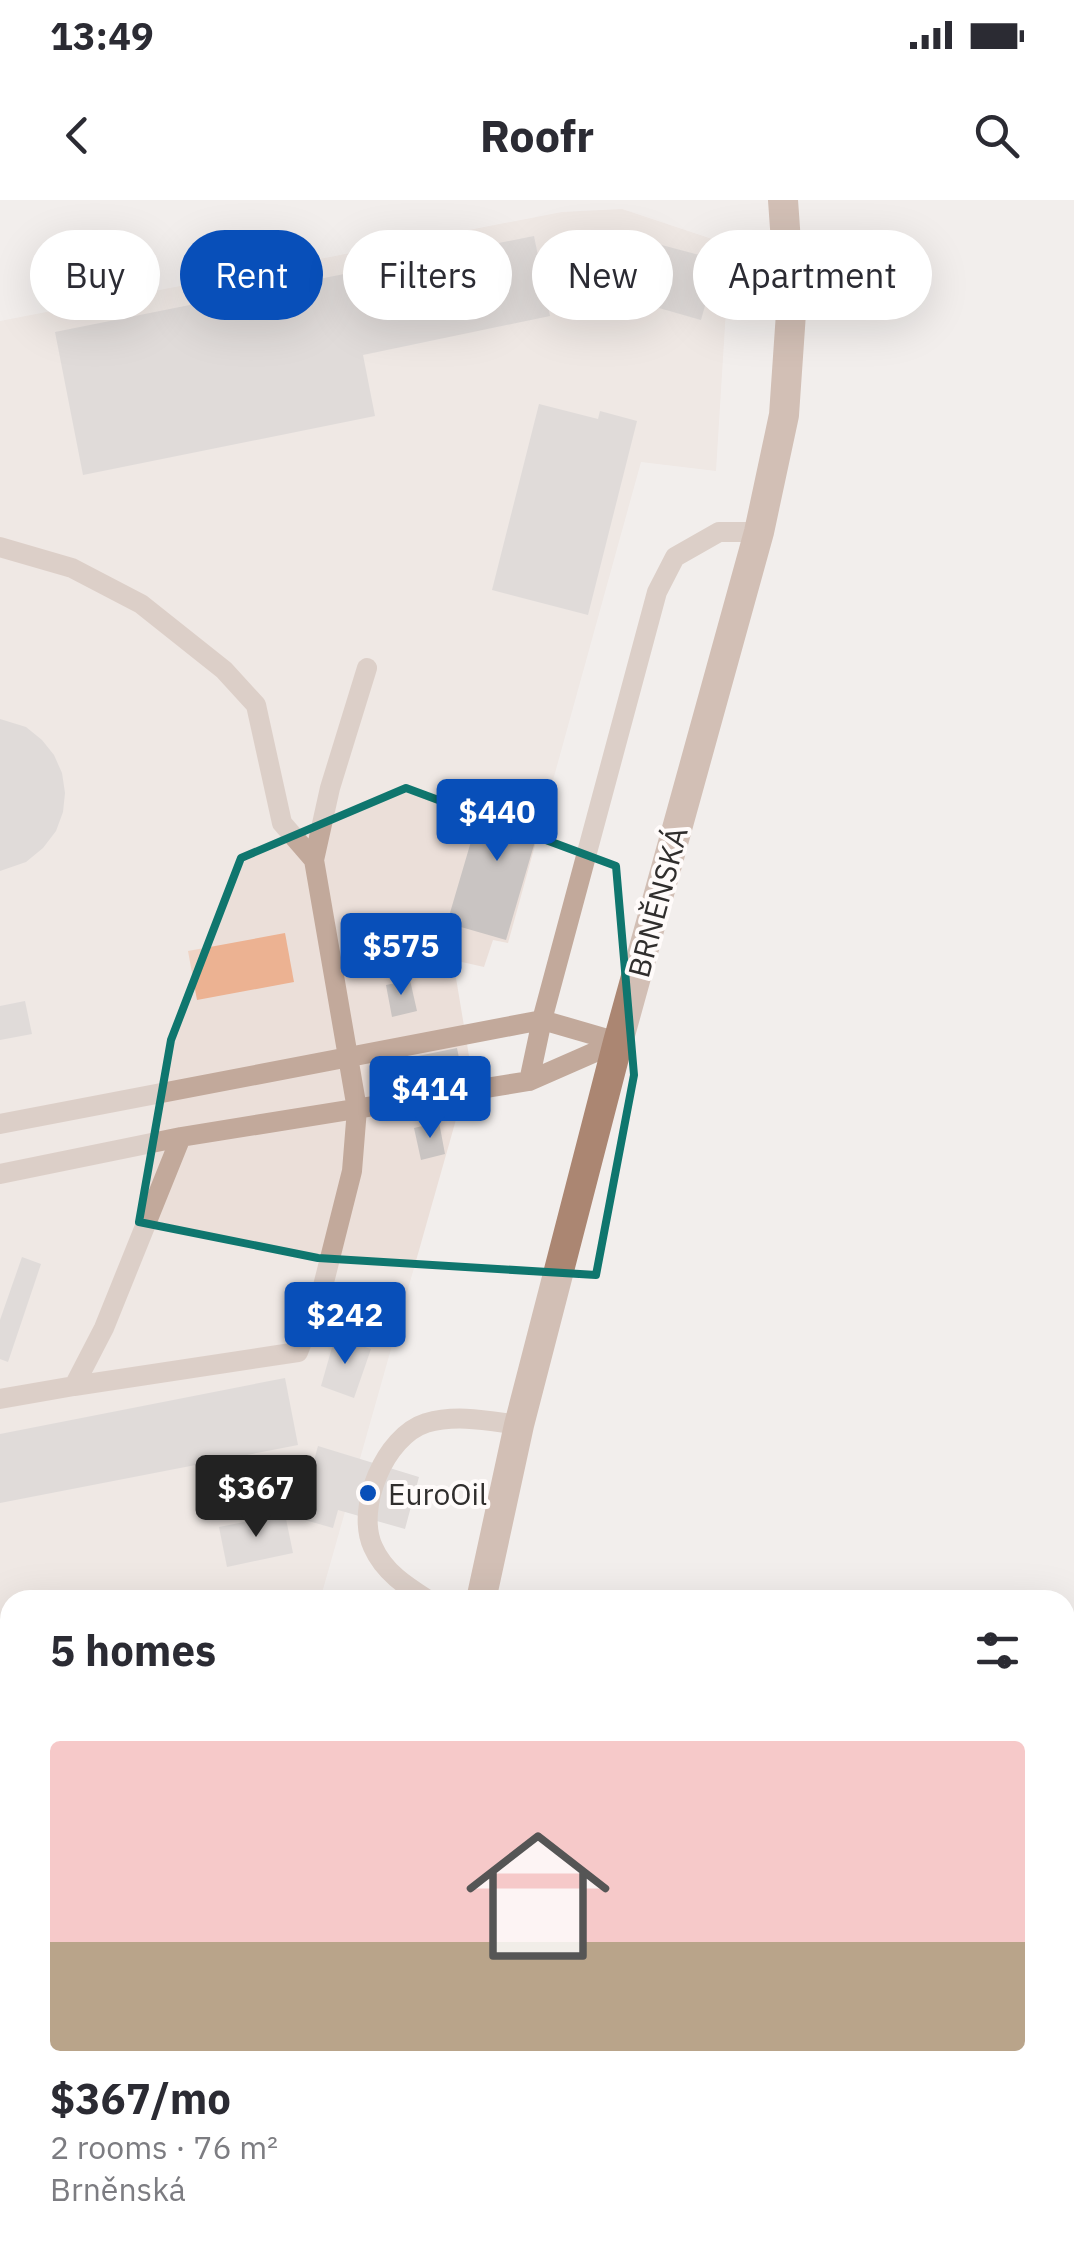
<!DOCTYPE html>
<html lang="en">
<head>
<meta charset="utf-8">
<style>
	body { margin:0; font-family:"IBM Plex Sans",sans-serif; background:#f7f7f7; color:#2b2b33; height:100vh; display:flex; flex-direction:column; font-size:38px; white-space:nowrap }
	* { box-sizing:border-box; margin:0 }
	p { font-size:32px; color:#7c7c81 }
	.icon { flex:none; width:55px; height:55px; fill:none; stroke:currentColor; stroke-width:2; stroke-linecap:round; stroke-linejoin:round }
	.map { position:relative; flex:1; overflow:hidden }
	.details { position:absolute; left:0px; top:1390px; width:1075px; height:672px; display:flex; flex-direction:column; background:#fff; border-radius:30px 30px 0 0; box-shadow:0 10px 40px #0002 }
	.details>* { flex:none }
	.top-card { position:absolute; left:30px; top:30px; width:1015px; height:90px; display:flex; gap:20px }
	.price { position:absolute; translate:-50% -85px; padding:0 22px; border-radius:10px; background:#084fb9; color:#fff; font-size:32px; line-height:65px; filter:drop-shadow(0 2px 5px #0008) }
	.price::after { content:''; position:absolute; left:50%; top:60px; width:30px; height:22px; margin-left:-15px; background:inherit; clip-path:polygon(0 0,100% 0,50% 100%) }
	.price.selected { background:#222; color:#fff }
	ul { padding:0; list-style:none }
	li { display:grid; align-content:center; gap:20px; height:530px; padding:0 50px }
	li+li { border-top:2px solid #e1e1e2 }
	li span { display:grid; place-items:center; height:310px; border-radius:10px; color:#555 }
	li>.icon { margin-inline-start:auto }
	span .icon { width:180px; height:180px; fill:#fffc; stroke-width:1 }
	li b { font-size:42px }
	h2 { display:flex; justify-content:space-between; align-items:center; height:120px; padding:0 50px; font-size:42px }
	.chip { padding:0 35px; border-radius:45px; background:#fff; box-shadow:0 10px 40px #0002; font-size:35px; line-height:90px }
	.chip.selected { background:#084fb9; color:#fff }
	.status { display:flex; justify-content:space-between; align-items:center; height:70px; padding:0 50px; background:#fff; direction:ltr }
	.status svg { height:28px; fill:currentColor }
	header { display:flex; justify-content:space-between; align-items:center; height:130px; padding:0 50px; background:#fff; font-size:45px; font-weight:700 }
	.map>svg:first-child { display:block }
</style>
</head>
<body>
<div class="status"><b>13:49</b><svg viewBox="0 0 49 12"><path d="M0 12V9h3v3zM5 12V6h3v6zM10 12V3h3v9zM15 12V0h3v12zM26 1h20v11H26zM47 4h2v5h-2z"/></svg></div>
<header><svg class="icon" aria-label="back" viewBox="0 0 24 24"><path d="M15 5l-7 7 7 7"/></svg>Roofr<svg class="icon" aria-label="search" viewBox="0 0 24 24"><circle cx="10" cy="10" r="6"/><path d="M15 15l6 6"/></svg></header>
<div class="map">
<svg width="1074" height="2062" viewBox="0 0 1074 2062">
	<rect width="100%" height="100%" fill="#f2eeec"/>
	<path fill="#ebdfd9" d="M 622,9 L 730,45 L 716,271 L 641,262 L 508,743 L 493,740 L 484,767 L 453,760 L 478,910 L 457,916 L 320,1400 L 10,1400 L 10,1632 L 0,1634 L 0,121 L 562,12 Z
		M 1074,1668 L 1074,1748 L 1065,1749 L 1065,1670 Z
		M 10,1878 L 10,1957 L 0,1959 L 0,1879 Z
		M 238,2053 L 238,2052 L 316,2053 L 294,2062 L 236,2062 Z"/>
	<path fill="#f4cfbb" d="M 467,2053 L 467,2052 L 1003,2053 L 1002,2062 L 466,2062 Z"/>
	<path fill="#ecb292" d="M 285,733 L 294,782 L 197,800 L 188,751 Z"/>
	<path fill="#c9c4c2" d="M 534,36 L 550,116 L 363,155 L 375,216 L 83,275 L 55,132 Z
		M 639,39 L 718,60 L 701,120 L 624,98 Z
		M 539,204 L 598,219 L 600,211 L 637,221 L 588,415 L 492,390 Z
		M 0,519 L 26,527 L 42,540 L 54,555 L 62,573 L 65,593 L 63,612 L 56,631 L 43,648 L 26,662 L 0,671 Z
		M 487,587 L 546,604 L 506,740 L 447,723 Z
		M 410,780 L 417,811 L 392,817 L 386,785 Z
		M 25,801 L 32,834 L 0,840 L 0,806 Z
		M 457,848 L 462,873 L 389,888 L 384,863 Z
		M 439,922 L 445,954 L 421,960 L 414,928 Z
		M 22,1057 L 41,1064 L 8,1162 L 0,1159 L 0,1120 Z
		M 335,1137 L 371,1149 L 354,1198 L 321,1186 Z
		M 285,1178 L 298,1245 L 0,1303 L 0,1234 Z
		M 318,1246 L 419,1277 L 405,1329 L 338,1310 L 333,1328 L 298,1318 Z
		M 285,1314 L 293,1353 L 227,1367 L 219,1327 Z"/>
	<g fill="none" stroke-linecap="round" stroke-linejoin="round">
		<path stroke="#93908f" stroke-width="6" stroke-dasharray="5 5" stroke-linecap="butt" d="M 1065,1563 L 1074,1561
			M 857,2052 L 859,2062
			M 581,2056 L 597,2052
			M 490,2062 L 492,2052
			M 532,2062 L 533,2052
			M 726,2062 L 769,2052"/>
		<path stroke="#c2a99b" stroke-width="20" d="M 0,347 L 72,368 L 141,404 L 224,470 L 256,505 L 282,623 L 314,660
			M 529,881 L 542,820 L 657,392 L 675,357 L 719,332 L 759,332
			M 0,924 L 542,820 L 618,842
			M 0,974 L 181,937
			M 74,1186 L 298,1152 L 321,1094 L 352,971 L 357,909 L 314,660 L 330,588 L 367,468
			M 0,1199 L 74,1186 L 104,1128 L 181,937 L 529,881 L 618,842
			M 428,1400 C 406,1386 384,1372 373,1347 C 355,1308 385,1236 426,1223 C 457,1214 489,1221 519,1225"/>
		<path stroke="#c2a99b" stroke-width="30" d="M 0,1737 L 10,1736"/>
		<path stroke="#ab8672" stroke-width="30" d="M 481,1400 L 519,1225 L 618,842 L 759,332 L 784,215 L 791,113 L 783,0
			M 384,2062 L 385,2052"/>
		<path stroke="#6c6968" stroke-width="8" stroke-dasharray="12 12" stroke-linecap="butt" d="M 0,1559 L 10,1557
			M 0,1596 L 10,1594
			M 1065,1699 L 1074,1697
			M 1065,1721 L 1074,1719
			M 0,1910 L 10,1908
			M 0,1932 L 10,1930"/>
	</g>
	<path d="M0 0H1074V2062H0ZM 406,588 L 616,666 L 634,875 L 596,1075 L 318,1058 L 139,1022 L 171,840 L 241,658 Z" fill="#f2eeec" fill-opacity=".55" fill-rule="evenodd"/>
	<path fill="none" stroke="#0f766e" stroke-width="8" stroke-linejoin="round" d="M 406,588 L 616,666 L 634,875 L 596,1075 L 318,1058 L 139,1022 L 171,840 L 241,658 Z"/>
	<circle fill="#084fb9" stroke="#fffbfa" stroke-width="4" cx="368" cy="1293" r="10"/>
	<g text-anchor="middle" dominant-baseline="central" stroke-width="8" stroke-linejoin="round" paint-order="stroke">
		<g font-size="30" fill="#302e2d" stroke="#fffbfa">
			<text transform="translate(657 702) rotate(-75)">BRNĚNSKÁ</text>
		</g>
		<g font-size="30" fill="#302e2d" stroke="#fffbfa" text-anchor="start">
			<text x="388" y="1293">EuroOil</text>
		</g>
	</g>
</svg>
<b class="price" style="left:497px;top:664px">$440</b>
<b class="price" style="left:401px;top:798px">$575</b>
<b class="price" style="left:430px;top:941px">$414</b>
<b class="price" style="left:345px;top:1167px">$242</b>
<b class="price selected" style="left:256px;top:1340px">$367</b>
<div class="top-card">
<a class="chip">Buy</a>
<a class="chip selected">Rent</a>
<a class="chip">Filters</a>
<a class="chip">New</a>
<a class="chip">Apartment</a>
</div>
<section class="details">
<h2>5 homes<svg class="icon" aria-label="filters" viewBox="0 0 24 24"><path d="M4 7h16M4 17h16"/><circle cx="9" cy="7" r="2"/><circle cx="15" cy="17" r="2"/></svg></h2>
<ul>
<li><span style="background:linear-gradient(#f6c9c9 65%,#b9a48a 0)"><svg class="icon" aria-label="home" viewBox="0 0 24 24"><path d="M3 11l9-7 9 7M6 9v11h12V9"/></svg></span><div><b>$367/mo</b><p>2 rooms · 76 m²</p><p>Brněnská</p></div></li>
</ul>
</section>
</div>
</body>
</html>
